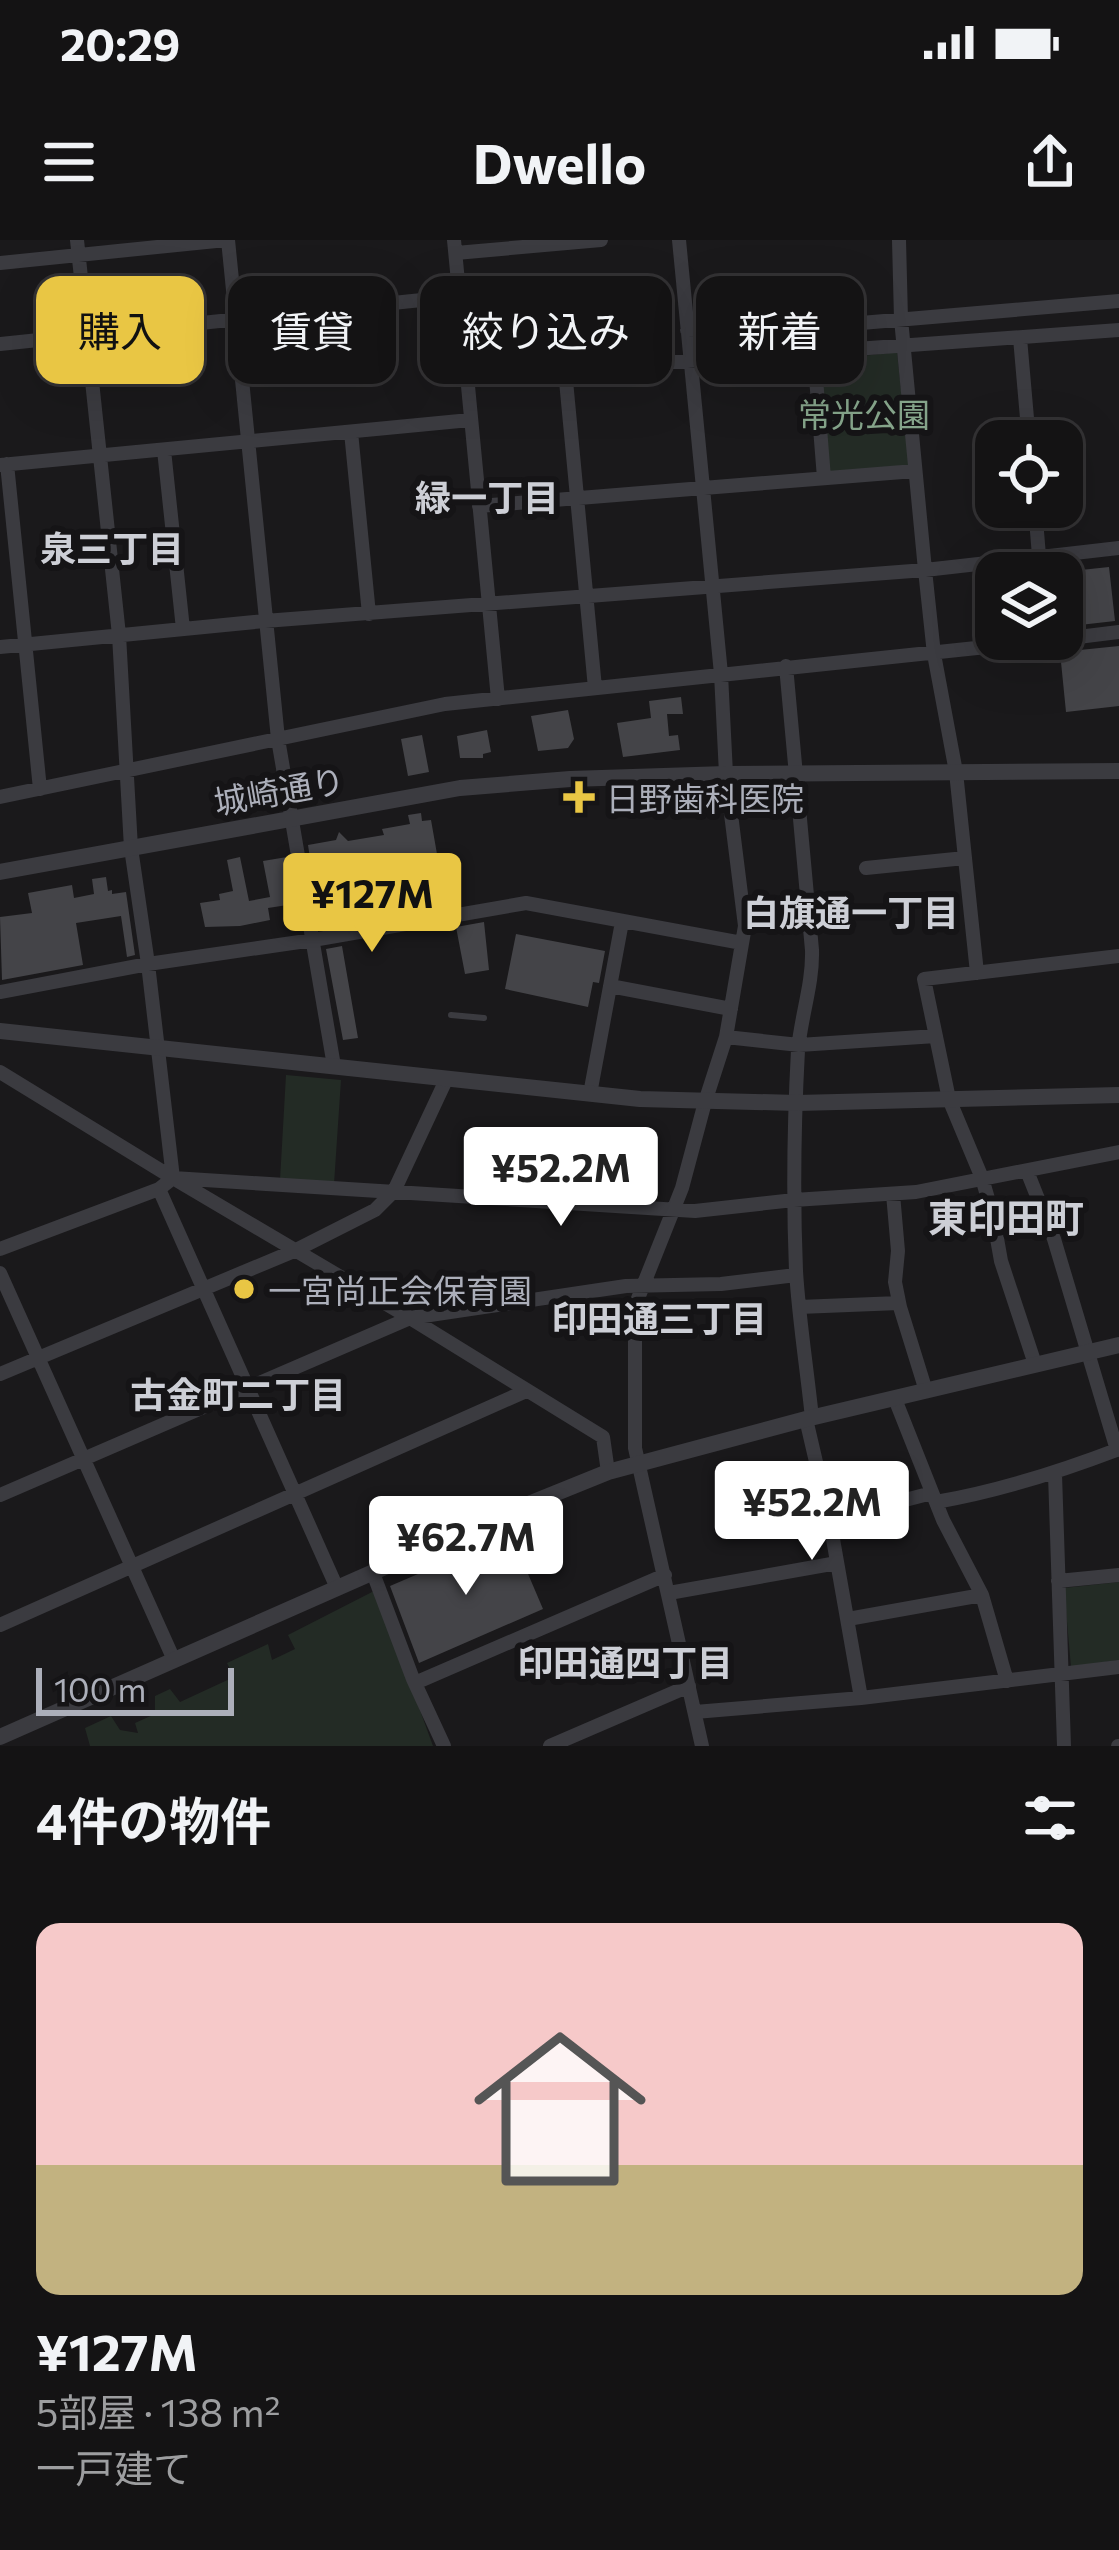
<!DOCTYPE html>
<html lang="ja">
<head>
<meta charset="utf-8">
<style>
	body { margin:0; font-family:Commissioner,"Noto Sans JP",sans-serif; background:#1d1c1d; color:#f1f3f6; height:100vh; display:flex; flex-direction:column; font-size:45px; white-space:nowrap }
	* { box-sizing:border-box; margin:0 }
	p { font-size:39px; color:#9d9ea0 }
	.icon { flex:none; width:66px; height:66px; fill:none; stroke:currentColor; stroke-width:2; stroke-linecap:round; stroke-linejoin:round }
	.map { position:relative; height:1506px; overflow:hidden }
	.drawer { display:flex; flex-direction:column; background:#141314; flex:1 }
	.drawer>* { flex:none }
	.guide { position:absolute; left:36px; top:36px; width:1047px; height:108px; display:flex; gap:24px }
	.controls { position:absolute; left:975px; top:180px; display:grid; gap:24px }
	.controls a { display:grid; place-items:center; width:108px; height:108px; border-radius:24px; background:#141314; box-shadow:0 12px 48px #0002,0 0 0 3px #333234; font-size:60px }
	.scale { position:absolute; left:36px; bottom:30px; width:198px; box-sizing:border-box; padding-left:12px; border:6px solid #acafba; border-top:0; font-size:33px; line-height:42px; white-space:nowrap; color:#acafba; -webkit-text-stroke:9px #151416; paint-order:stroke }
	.price { position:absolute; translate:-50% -102px; padding:0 27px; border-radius:12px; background:#fff; color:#222; font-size:39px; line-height:78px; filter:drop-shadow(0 3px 6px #0008) }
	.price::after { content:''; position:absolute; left:50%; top:72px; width:36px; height:27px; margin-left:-18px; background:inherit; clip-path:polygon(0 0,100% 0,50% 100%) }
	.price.selected { background:#e9c644; color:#111 }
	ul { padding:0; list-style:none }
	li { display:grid; align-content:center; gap:24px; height:636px; padding:0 36px }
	li span { display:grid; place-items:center; height:372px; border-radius:24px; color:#555 }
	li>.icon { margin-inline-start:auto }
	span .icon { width:216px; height:216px; fill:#fffc; stroke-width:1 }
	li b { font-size:51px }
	h2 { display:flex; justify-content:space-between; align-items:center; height:144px; padding:0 36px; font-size:51px }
	.chip { padding:0 42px; border-radius:24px; background:#141314; box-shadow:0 12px 48px #0002,0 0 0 3px #333234; font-size:42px; line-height:108px }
	.chip.selected { background:#e9c644; color:#111 }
	.status { display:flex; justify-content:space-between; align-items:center; height:84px; padding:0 60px; background:#141314; direction:ltr }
	.status svg { height:33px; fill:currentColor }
	header { display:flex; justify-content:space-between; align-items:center; height:156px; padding:0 36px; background:#141314; font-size:54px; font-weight:700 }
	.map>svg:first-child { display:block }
</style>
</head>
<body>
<div class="status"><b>20:29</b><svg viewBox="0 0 49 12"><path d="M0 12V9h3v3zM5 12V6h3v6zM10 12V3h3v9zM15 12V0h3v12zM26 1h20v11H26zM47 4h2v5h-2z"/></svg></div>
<header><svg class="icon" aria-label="menu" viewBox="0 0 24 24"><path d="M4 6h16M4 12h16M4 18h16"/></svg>Dwello<svg class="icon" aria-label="share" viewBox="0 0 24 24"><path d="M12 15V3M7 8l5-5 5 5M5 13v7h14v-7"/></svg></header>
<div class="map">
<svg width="1119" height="1506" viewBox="0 0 1119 1506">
	<rect width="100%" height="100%" fill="#1a191b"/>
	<path fill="#232b25" d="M 897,112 L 909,225 L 829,232 L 819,121 Z
		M 286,835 L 341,840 L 334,944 L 280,940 Z
		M 1119,1342 L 1119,1420 L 1071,1427 L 1064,1348 Z
		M 374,1351 L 377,1352 L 433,1506 L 90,1506 L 85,1488 L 111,1476 L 120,1490 L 138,1493 L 135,1483 L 155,1474 L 155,1456 L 170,1449 L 180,1462 L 234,1437 L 227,1423 L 268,1404 L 272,1420 L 295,1409 L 288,1395 Z"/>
	<path fill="#444448" d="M 1109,327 L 1115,381 L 1062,387 L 1062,332 Z
		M 1119,406 L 1119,466 L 1066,472 L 1060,412 Z
		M 681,457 L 683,474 L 667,474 L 669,496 L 678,495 L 680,510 L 623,517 L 617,483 L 651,478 L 649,461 Z
		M 568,470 L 574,499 L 568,508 L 538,511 L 531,476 Z
		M 487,490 L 491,512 L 483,514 L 483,518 L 460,518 L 457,496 Z
		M 422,495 L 429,532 L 408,536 L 401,499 Z
		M 421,573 L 422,581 L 431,580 L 446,665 L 365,678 L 364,672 L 346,676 L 343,655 L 394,646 L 389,620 L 335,630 L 337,641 L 314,645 L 308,605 L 336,600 L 339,592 L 348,601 L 384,595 L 382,589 L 410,584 L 408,575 Z
		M 240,617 L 249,661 L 270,657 L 263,621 L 287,617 L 294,664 L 268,668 L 270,680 L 240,686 L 205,687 L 200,663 L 220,660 L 219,654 L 233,651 L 227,620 Z
		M 106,637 L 108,651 L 112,650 L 112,654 L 126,652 L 135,715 L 127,717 L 121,676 L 76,683 L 83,725 L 2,740 L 0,677 L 32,673 L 28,653 L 72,645 L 74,658 L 94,654 L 92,639 Z
		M 484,682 L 489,730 L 465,734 L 456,687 Z
		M 516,694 L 605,711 L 599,743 L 593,742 L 588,767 L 505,749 Z
		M 342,706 L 358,798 L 343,800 L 326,709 Z
		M 511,1294 L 543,1369 L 419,1423 L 390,1346 Z"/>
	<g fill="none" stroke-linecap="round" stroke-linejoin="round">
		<path stroke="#3b3b40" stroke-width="6" d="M 451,775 L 484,778"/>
		<path stroke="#3b3b40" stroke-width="14" d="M 228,0 L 278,499 L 334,826
			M 454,0 L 498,459
			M 679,0 L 721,434 L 726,534 L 745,686 L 726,797 L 705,862 L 682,948 L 635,1066 L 635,1208 L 702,1506
			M 899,0 L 901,79 L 925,330 L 934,414 L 956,532 L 977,733
			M 456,13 L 601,0
			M 0,23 L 226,0
			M 687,90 L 814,87 L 1119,61
			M 1020,98 L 1029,201
			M 0,104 L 460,56
			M 814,113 L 824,238
			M 565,130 L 595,448
			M 467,137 L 1119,90
			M 351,192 L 369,374
			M 164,210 L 183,389
			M 7,224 L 40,549
			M 0,225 L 470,180
			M 479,266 L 915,231
			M 1035,267 L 1039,316
			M 1062,399 L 1119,392
			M 0,407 L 265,381 L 925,330 L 1119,308
			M 786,426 L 812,710 C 813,744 801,776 798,810 C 794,883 793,958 796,1031 C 799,1080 807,1129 812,1178
			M 0,557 L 445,464 L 1062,399
			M 866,628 L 965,618
			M 610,746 L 731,769
			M 0,752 L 148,724 L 313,700 L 526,663 L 742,703
			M 726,797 L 799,805 L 936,796
			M 0,832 L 173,938 L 148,724 L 131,608 L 119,395 L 77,0
			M 590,854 L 622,682
			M 1027,931 L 1054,999 L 1117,1210
			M 178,941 L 410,1078 L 603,1197 L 608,1232
			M 159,949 L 337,1348
			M 893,954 L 898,1011 L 895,1042 L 900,1067 L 926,1151
			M 0,1009 L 159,949 L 173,938 L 695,971 L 794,960 L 916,952 L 1119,912
			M 0,1033 L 174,1420
			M 799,1067 L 899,1063
			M 1035,1124 L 1001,1021 L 993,976 L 982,938 L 949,859 L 924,739 L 1119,716
			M 0,1134 L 294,1011 L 375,970 L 394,951 L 446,840
			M 895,1159 L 943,1280 L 982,1355 L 1007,1441
			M 806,1179 L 830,1282 L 861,1458
			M 1055,1234 L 1064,1506
			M 0,1255 L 410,1078 L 626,1046 L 721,1044 L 796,1035
			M 936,1262 C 1000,1251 1059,1232 1119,1209
			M 830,1282 L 873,1274 L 882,1266 L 932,1253
			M 373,1333 L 413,1439 L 444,1506
			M 1058,1341 L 1119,1335
			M 669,1353 L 837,1323
			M 848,1379 L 982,1355
			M 0,1385 L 526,1151
			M 415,1443 L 665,1335
			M 695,1472 L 861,1458 L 1119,1427
			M 550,1506 L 689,1446
			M 1118,1506 L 1119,1506"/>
		<path stroke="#3b3b40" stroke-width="16" d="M 0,632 L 460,548 L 570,539 L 726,534 L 1119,531
			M 0,791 L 640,859 L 797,863 L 1119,855
			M 0,1497 L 514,1270 L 608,1232 L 806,1179 L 1119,1105"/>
	</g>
	<g fill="#e9c644" stroke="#151416" stroke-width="4.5">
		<path d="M573 539h12v12h12v12h-12v12h-12v-12h-12v-12h12z"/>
		<circle cx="244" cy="1049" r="12"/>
	</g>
	<g text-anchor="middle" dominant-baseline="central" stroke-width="12" stroke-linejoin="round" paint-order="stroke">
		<g font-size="33" fill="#85a48a" stroke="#151416">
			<text x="864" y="173">常光公園</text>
		</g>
		<g font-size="33" fill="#acafba" stroke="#151416">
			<text transform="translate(279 550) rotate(-10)">城崎通り</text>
		</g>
		<g font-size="33" fill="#acafba" stroke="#151416" text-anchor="start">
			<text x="606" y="557">日野歯科医院</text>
			<text x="268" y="1049">一宮尚正会保育園</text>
		</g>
		<g font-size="36" font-weight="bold" fill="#cdcfd6" stroke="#151416">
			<text x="487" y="256">緑一丁目</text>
			<text x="112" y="307">泉三丁目</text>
			<text x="851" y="671">白旗通一丁目</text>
			<text x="659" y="1077">印田通三丁目</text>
			<text x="238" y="1153">古金町二丁目</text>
			<text x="625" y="1421">印田通四丁目</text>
		</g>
		<g font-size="39" font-weight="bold" fill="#cdcfd6" stroke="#151416">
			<text x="1006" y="976">東印田町</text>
		</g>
	</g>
</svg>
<div class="controls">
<a><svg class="icon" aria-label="locate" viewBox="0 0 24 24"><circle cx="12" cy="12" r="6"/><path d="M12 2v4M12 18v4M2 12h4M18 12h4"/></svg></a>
<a><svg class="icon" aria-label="layers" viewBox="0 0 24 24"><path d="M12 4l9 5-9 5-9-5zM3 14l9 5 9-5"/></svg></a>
</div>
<div class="scale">100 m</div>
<b class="price selected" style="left:372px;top:715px">¥127M</b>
<b class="price" style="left:561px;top:989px">¥52.2M</b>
<b class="price" style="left:812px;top:1323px">¥52.2M</b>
<b class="price" style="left:466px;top:1358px">¥62.7M</b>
<div class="guide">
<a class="chip selected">購入</a>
<a class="chip">賃貸</a>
<a class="chip">絞り込み</a>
<a class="chip">新着</a>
</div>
</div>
<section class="drawer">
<h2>4件の物件<svg class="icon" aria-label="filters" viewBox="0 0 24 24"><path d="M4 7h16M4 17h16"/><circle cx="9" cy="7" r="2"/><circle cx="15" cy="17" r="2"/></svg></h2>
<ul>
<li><span style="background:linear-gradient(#f6c9c9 65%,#c2b280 0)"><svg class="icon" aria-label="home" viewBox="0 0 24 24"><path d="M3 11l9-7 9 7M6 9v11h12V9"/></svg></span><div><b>¥127M</b><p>5部屋 · 138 m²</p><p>一戸建て</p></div></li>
</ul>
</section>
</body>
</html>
